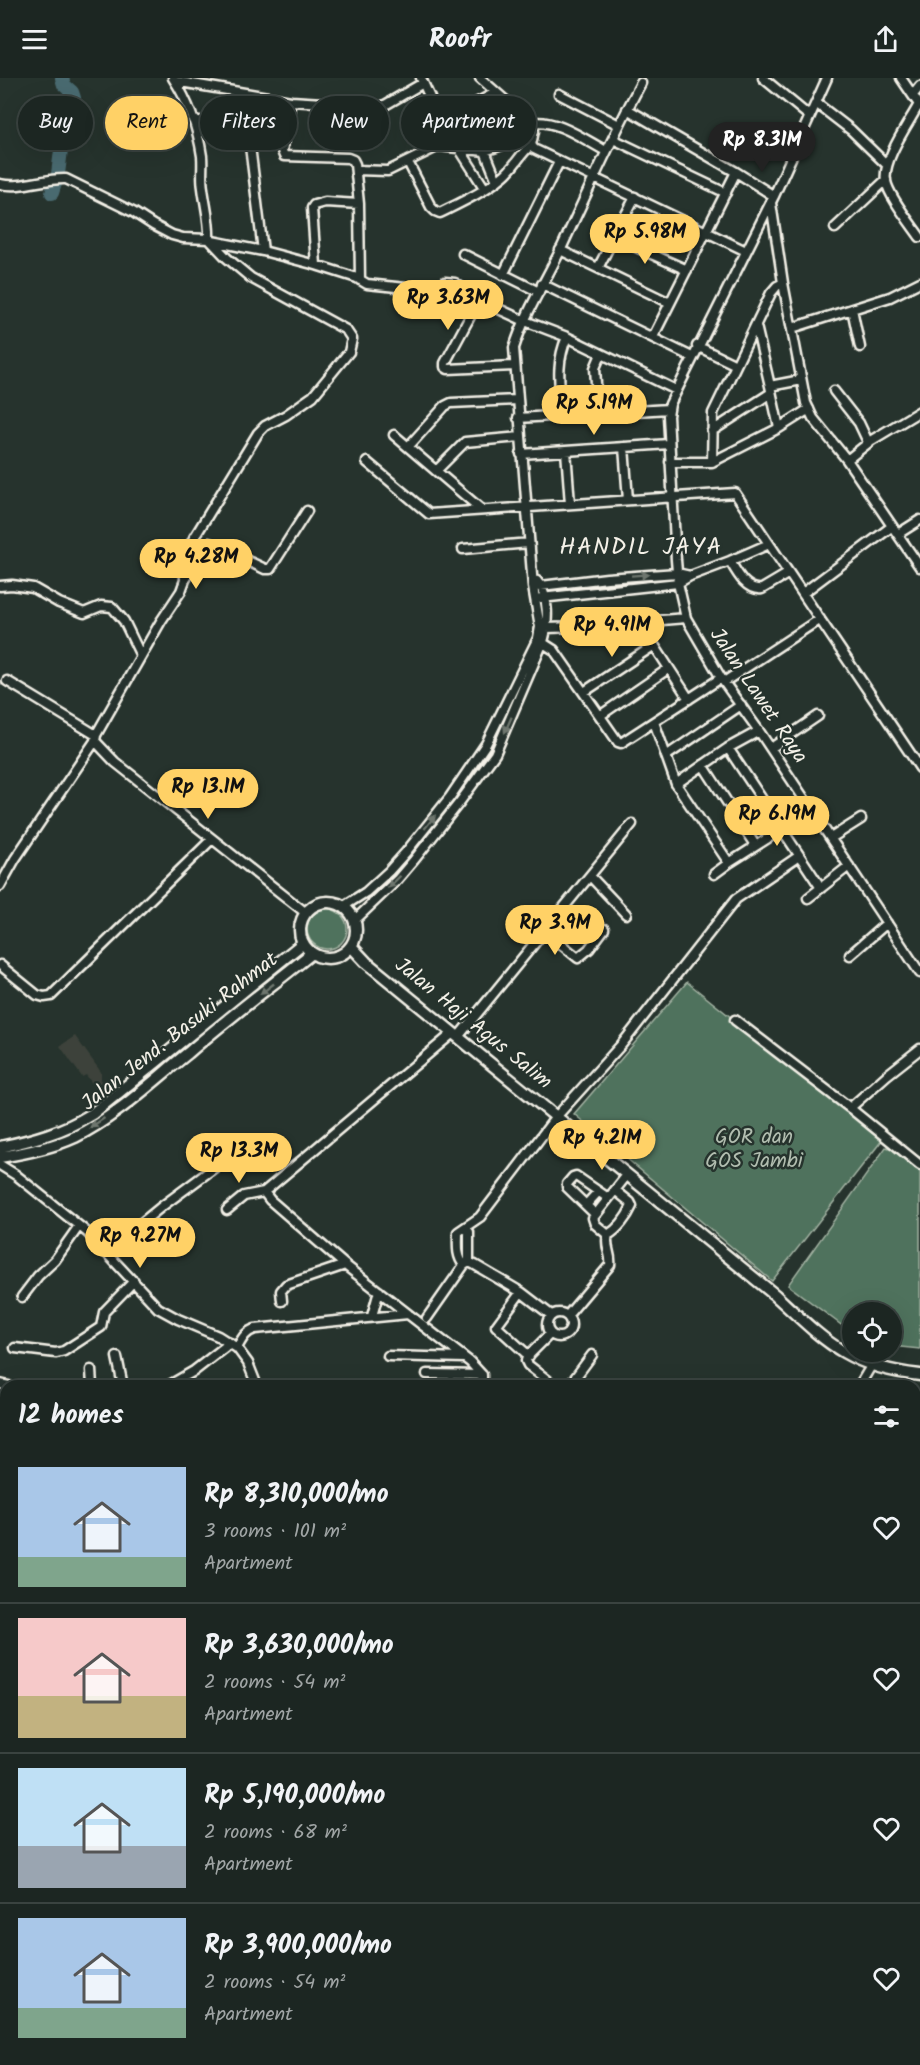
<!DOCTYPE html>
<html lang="en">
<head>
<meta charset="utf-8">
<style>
	body { margin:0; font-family:Kalam,sans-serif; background:#29322f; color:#f1f3f6; height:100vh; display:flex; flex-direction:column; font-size:22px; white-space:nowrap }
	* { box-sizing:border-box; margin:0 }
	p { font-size:20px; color:#a0a5a5 }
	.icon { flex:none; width:33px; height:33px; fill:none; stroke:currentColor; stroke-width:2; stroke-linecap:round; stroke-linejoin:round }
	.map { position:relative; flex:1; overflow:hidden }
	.panel { position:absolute; left:0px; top:1302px; width:921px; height:686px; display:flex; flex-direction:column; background:#1c2622; border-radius:18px 18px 0 0; box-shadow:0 6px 24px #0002,0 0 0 2px #3a4340 }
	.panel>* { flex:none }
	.top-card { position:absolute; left:18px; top:18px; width:600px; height:54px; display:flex; gap:12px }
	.fabs { position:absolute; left:842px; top:1224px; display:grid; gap:12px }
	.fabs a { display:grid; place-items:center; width:60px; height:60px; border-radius:50%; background:#1c2622; box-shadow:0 6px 24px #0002,0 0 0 2px #3a4340; font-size:30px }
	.price { position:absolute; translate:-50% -51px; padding:0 14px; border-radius:21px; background:#ffd166; color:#111; font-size:20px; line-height:39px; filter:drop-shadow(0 2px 3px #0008) }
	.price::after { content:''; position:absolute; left:50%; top:36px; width:18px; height:14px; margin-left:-9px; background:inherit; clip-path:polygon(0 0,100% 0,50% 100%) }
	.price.current { background:#222; color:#fff }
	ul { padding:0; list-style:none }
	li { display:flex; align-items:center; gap:18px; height:150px; padding:0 18px }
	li+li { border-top:2px solid #3a4340 }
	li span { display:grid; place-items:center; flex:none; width:168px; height:120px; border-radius:0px; color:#555 }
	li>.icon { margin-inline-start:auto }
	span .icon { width:72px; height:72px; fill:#fffc; stroke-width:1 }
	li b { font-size:26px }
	h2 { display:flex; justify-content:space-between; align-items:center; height:72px; padding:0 18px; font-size:26px }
	.tag { padding:0 21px; border-radius:27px; background:#1c2622; box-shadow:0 6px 24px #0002,0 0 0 2px #3a4340; font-size:21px; line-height:54px }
	.tag.current { background:#ffd166; color:#111 }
	header { display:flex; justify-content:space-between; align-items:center; height:78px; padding:0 18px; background:#1c2622; font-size:27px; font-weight:800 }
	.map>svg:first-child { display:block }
</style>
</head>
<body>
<header><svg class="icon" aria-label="menu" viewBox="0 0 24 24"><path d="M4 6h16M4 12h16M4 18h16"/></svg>Roofr<svg class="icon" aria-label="share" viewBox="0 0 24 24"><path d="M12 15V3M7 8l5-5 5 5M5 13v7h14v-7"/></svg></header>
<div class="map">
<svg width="920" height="1987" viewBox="0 0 920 1987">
	<rect width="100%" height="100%" fill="#26332d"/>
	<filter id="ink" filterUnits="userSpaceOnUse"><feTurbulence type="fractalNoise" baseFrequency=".0167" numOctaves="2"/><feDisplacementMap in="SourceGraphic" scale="12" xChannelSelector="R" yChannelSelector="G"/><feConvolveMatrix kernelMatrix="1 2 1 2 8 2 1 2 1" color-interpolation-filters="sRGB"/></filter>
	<g filter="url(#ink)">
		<path fill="#3c423a" d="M 75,958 L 101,994 L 101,1007 L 96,1011 L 86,997 L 82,999 L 60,968 Z
			M 542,1982 L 603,1982 L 603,1987 L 517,1987 Z"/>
		<path fill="#50725d" stroke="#a2b2a2" stroke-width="1.5" d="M307 851a20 20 0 1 1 40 0a20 20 0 1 1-40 0Z
			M 687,904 L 883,1061 L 772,1203 L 574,1036 Z
			M 886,1069 L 920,1079 L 920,1271 L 891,1268 L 891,1234 L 852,1234 L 852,1255 L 788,1207 Z"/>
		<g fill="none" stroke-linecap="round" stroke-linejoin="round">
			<path stroke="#4a6a70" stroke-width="14" d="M 52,115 L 58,96 L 61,72 L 70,49 L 74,20 L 72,14 L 64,7 L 62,0"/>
			<g stroke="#f4f1e8" stroke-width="13">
				<path id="minor" d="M 173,0 C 188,23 198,51 202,78 C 203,89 201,100 203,110 C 205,127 210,144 209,161
					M 421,0 L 430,20
					M 480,0 L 531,45 L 534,53 L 531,67 L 534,71 L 746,173
					M 763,0 L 809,38
					M 827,0 L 774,118 L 670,326 L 668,338 L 676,482 L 678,505 L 686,540 L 721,600 L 759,653 L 920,895
					M 901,0 L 920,28
					M 175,3 L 291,23 L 339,26 L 342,27 L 351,39 L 353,39 L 385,27 L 423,5
					M 559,16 L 619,47
					M 913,17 L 920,8
					M 291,23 L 282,73 L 284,78 L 348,80 L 353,82 L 355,86 L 359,126 L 360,202
					M 816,25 L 851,52 L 887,87
					M 919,26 C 909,45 882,82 886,103 C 888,117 911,146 920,159
					M 627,31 L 736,94 L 774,118
					M 457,35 L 495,15
					M 193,42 L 284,58
					M 531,45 C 556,40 585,62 606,73
					M 248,52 L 263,173
					M 613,61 L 726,115
					M 459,70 L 485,111
					M 485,73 L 497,103
					M 408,84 L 431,129 L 435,133 L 440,135 C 462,124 484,114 502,99 C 514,90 520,76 531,67
					M 356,92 L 388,93 L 439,68 L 485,73 L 516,62 L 532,61
					M 0,106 C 22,111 43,100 66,101 L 133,134 L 153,147 L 172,157 L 183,160 L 209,161 L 227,180 L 251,200 L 346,252 L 352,261 L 349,274 L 313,318 L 286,337 L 265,348 L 258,355 L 194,460 L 184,481 L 185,502 L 181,513 L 161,543 L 96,657 L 95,663 L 15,781 L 0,808
					M 771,125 L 783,205 L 806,325 L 813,340 L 847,382 L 920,489
					M 835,150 L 886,102
					M 614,159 L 687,192
					M 212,163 L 263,173 L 316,187 L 357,200 L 367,206 L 406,210 L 424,214 L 431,213 L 445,204 L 455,205 L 479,222 L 525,243 L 567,259 L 676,312
					M 560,172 L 670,225
					M 463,176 L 539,214
					M 316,187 L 312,130 L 314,127 L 325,124 L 359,126
					M 598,190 L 635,119
					M 503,197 L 559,84
					M 783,205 L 777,208 L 771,215 L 713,335 L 712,384 L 779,350 L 809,331
					M 542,206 L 692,279
					M 479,222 L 445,285 L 445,289 L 448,291 L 514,288
					M 852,231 L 860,269
					M 756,248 L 770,308
					M 792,250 L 890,219 L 920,204
					M 653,259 L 736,94
					M 697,268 L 736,287
					M 834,313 L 859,345 L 868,364
					M 598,335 L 595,290 L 601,276
					M 562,337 C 560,309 555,286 567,259
					M 518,340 L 669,331
					M 779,350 L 770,308 L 801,302
					M 712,353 L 771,315
					M 394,357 L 482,432
					M 408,369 L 445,328 L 451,325 L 517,322
					M 624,369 L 628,422
					M 566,373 L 570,426
					M 521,376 L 669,366
					M 847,382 L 872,362 L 920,333
					M 367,384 L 429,436 L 735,415 L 920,690
					M 670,384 L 712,384
					M 436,393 L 465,364 L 520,359
					M 898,456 L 920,442
					M 463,471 L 529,465
					M 730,483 C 737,495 746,513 762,511 L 789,495
					M 185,502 L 209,465 L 265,491 L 270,491 L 307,433
					M 0,508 L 12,507 L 33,510 L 59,525 L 84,535 L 101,528 L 112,529 L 124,543 L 141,578
					M 533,509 L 514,270 C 525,235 545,204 561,171 C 587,115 612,59 641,5
					M 803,515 L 891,449
					M 541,520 L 678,505 L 690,498 L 730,483 L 769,466
					M 639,544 L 689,621
					M 546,550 L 579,549 L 686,540
					M 540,563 L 554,572 L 618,664 L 621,665 L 721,600
					M 7,603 L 96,657
					M 724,604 L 820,541
					M 584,614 L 653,568
					M 601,637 L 668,591
					M 654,644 L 676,706 L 729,785
					M 95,663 L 115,684 L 306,835
					M 728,670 L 821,810
					M 771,670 L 818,638
					M 666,678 L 741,627
					M 703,687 L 755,767
					M 676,706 L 728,670 L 759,653
					M 831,760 L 861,741
					M 714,796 L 729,785 L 812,732
					M 591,799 L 626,836
					M 808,820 L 849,788
					M 344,828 L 366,814 L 389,793 L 406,774 L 450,719 L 486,666 L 538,560 L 540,549 L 533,509 L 607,500 L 677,495 L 690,498
					M 355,842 L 397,802 L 414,782 L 459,725 L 495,676 L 543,564 C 548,546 550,518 537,503
					M 545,853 L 578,880 L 589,871 L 604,851
					M 850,877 L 887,845
					M 0,887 L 37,917 L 44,919 L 51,918 L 212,761
					M 735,942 L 850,1030 L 920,1087
					M 458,959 L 632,746
					M 850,1030 L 887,997 L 920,971
					M 0,1087 L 16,1097 L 88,1155 L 158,1230 L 178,1241 L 218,1258 L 237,1270 L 248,1285 L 257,1308
					M 264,1114 L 270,1122 L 345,1187 L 470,1284 L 482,1297 L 482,1308
					M 586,1127 L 598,1114
					M 227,1132 L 244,1118 L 264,1114 L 453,955
					M 595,1136 L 567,1109 L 567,1106 L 573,1099 L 576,1098 L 608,1120
					M 465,1150 L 469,1154 L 469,1184
					M 608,1157 C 618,1151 627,1139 632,1128 L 630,1124 L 615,1112
					M 106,1174 L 161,1129 L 222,1084
					M 521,1214 L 496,1248 L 529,1278
					M 22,1219 L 38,1198 L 55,1182 L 79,1148
					M 282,1223 L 281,1213 L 286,1207 L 345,1187
					M547 1247a12 12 0 1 1 24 0a12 12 0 1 1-24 0Z
					M 551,1237 L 521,1214 L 475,1187 L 469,1184 L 464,1187 C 456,1178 458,1166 458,1154 L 480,1139 L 556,1039 L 622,966 L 736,821 L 799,778
					M 372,1238 L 379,1213
					M 567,1238 L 610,1187 C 612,1176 604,1168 608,1157 L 595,1146 L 593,1140 L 627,1097
					M 427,1240 L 464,1187
					M 550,1256 L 527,1279 L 526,1283 L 528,1287 L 555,1308
					M 15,1270 L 56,1275 L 64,1273 L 101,1249 L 104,1234 L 134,1203
					M 237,1270 C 242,1261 245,1254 255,1251 L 408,1236
					M 388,1278 L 464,1280
					M 117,1279 L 123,1308
					M 91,1292 L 92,1308
					M 427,1296 L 482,1297
					M 0,1306 L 9,1308
					M 168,1308 L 194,1293 L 230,1265
					M 569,1308 L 592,1277
					M 859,1308 L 871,1288
					M 0,1376 L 6,1378
					M 915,1411 L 920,1411
					M 915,1522 L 920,1521
					M 0,1533 L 6,1535
					M 0,1630 L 6,1633
					M 0,1656 L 6,1657
					M 0,1727 L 6,1728
					M 915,1811 L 920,1810
					M 0,1839 L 6,1838
					M 0,1907 L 6,1907
					M 0,1922 L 6,1935
					M 915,1933 L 920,1933
					M 0,1952 L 6,1951
					M 0,1971 L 6,1971
					M 179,1982 L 182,1987
					M 226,1982 L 228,1987
					M 380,1982 L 382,1987
					M 877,1982 L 899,1987
					M 124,1987 L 137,1985
					M 494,1987 L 523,1982
					M 718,1987 L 719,1982
					M 760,1987 L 761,1982"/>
			</g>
			<g stroke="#f4f1e8" stroke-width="15">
				<path id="major" d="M300 852a28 28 0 1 1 56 0a28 28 0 1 1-56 0Z
					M 351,868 L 366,884 L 453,955 L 775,1217 C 826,1264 848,1289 920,1297
					M 0,1069 C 33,1062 63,1054 92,1036 L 303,865
					M 0,1079 C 26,1075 51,1070 75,1059 C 116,1039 153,1003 188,975 C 228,940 271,908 312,875"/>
			</g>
			<use href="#minor" stroke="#26332d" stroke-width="8"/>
			<use href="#major" stroke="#26332d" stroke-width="10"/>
		</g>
		<defs><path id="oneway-solid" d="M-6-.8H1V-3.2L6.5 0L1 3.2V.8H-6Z" transform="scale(1.5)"/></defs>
		<g fill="#6e766e">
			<use href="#oneway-solid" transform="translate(640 497) rotate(-4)"/>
			<use href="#oneway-solid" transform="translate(508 647) rotate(114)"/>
			<use href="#oneway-solid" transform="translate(430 744) rotate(-52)"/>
			<use href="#oneway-solid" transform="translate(394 804) rotate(136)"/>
			<use href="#oneway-solid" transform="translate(267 911) rotate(142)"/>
			<use href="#oneway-solid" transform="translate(97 1045) rotate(146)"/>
		</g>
	</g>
	<g text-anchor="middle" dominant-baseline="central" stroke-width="5" stroke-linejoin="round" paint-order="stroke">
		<g font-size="21" fill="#f4f1e8" stroke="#26332d">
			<text transform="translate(758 618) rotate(56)">Jalan Lawet Raya</text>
			<text transform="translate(473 946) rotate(39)">Jalan Haji Agus Salim</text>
			<text transform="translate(180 954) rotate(-38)">Jalan Jend. Basuki Rahmat</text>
		</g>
		<g font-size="21" fill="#b2beb0" stroke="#26332d">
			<text x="754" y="1059">GOR dan<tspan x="754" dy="24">GOS Jambi</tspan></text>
		</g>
		<g font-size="24" letter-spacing="1.5" fill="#f4f1e8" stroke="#26332d">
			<text x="641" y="469">HANDIL JAYA</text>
		</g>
	</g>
</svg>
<div class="fabs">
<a><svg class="icon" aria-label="locate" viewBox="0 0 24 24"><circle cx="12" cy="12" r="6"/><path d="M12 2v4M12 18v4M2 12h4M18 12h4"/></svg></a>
</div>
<b class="price current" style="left:762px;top:95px">Rp 8.31M</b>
<b class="price" style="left:645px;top:187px">Rp 5.98M</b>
<b class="price" style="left:448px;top:253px">Rp 3.63M</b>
<b class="price" style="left:594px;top:358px">Rp 5.19M</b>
<b class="price" style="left:196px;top:512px">Rp 4.28M</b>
<b class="price" style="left:612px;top:580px">Rp 4.91M</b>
<b class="price" style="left:208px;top:742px">Rp 13.1M</b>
<b class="price" style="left:777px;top:769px">Rp 6.19M</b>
<b class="price" style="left:555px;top:878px">Rp 3.9M</b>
<b class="price" style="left:602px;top:1093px">Rp 4.21M</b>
<b class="price" style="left:239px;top:1106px">Rp 13.3M</b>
<b class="price" style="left:140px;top:1191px">Rp 9.27M</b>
<div class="top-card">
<a class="tag">Buy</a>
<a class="tag current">Rent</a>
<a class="tag">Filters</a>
<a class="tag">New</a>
<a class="tag">Apartment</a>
</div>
<section class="panel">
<h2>12 homes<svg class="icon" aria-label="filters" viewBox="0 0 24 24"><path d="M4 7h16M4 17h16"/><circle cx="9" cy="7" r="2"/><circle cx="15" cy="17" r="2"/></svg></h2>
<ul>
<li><span style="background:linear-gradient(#a9c7e8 75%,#7fa58c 0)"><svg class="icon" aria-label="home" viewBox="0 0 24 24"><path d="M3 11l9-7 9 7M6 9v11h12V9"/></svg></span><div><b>Rp 8,310,000/mo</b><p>3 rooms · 101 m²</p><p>Apartment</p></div><svg class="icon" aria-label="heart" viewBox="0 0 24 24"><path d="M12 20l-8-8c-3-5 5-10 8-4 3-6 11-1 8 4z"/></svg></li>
<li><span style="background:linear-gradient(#f6c9c9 65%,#c2b280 0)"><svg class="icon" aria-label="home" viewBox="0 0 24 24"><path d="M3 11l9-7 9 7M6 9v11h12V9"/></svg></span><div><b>Rp 3,630,000/mo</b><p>2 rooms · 54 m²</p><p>Apartment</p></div><svg class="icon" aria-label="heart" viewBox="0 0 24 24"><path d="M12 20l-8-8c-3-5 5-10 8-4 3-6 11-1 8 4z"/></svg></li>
<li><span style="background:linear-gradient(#bfe0f5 65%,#9aa5b1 0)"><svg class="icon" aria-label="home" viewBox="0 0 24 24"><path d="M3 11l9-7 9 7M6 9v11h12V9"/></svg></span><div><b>Rp 5,190,000/mo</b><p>2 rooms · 68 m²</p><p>Apartment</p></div><svg class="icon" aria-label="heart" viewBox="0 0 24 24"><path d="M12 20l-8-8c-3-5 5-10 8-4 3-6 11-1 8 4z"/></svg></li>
<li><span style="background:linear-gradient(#a9c7e8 75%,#7fa58c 0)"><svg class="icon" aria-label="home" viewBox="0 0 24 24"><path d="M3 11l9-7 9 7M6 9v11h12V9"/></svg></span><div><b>Rp 3,900,000/mo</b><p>2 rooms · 54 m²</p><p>Apartment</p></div><svg class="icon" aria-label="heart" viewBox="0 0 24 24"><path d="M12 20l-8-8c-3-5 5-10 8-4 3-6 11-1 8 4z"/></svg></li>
</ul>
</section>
</div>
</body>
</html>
